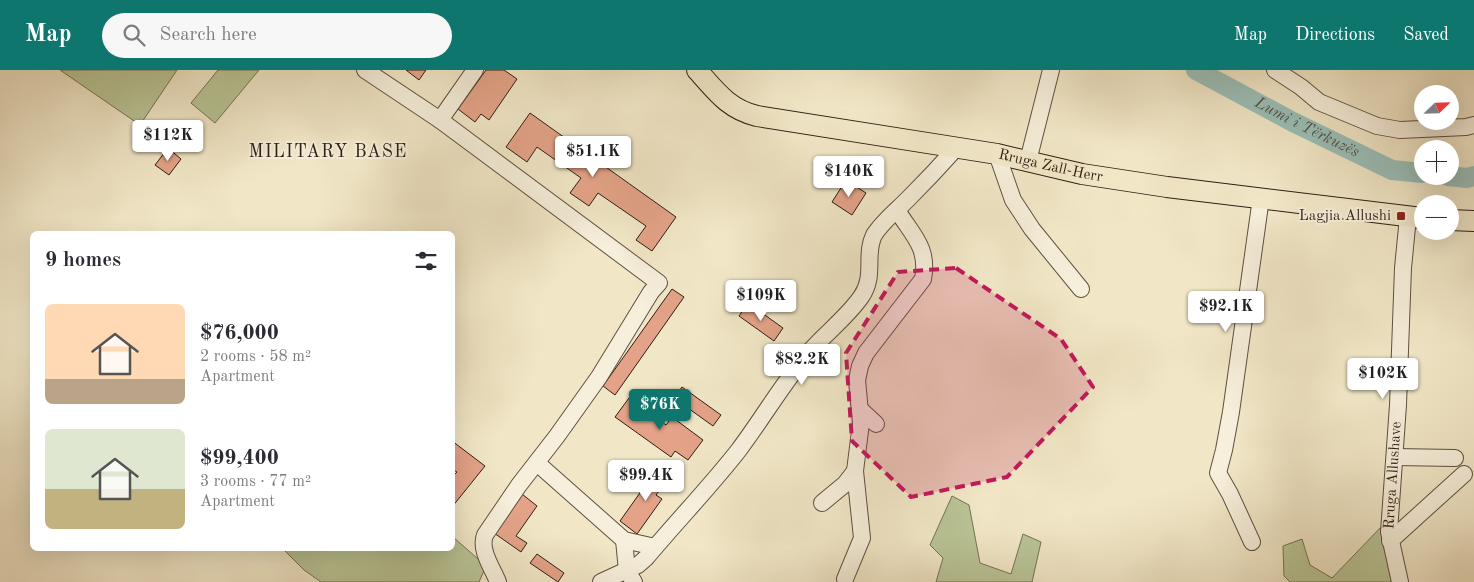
<!DOCTYPE html>
<html lang="en">
<head>
<meta charset="utf-8">
<style>
	body { margin:0; font-family:"Old Standard TT",serif; background:#f7f7f7; color:#2b2b33; height:100vh; display:flex; flex-direction:column; font-size:19px; white-space:nowrap }
	* { box-sizing:border-box; margin:0 }
	p { font-size:16px; color:#7c7c81 }
	.icon { flex:none; width:28px; height:28px; fill:none; stroke:currentColor; stroke-width:2; stroke-linecap:round; stroke-linejoin:round }
	.map { position:relative; flex:1; overflow:hidden }
	.drawer { position:absolute; left:30px; top:161px; width:425px; height:320px; display:flex; flex-direction:column; background:#fff; border-radius:8px; box-shadow:0 5px 20px #0002 }
	.drawer>* { flex:none }
	.needle { width:32px; rotate:67deg }
	.fabs { position:absolute; left:1414px; top:15px; display:grid; gap:10px }
	.fabs a { display:grid; place-items:center; width:45px; height:45px; border-radius:50%; background:#fff; box-shadow:0 5px 20px #0002; font-size:25px }
	.price { position:absolute; translate:-50% -42px; padding:0 11px; border-radius:5px; background:#fff; color:#222; font-size:16px; line-height:32px; filter:drop-shadow(0 1px 2px #0008) }
	.price::after { content:''; position:absolute; left:50%; top:30px; width:15px; height:11px; margin-left:-8px; background:inherit; clip-path:polygon(0 0,100% 0,50% 100%) }
	.price.selected { background:#0f766e; color:#fff }
	ul { padding:0; list-style:none }
	li { display:flex; align-items:center; gap:15px; height:125px; padding:0 15px }
	li span { display:grid; place-items:center; flex:none; width:140px; height:100px; border-radius:8px; color:#555 }
	li>.icon { margin-inline-start:auto }
	span .icon { width:60px; height:60px; fill:#fffc; stroke-width:1 }
	li b { font-size:21px }
	h2 { display:flex; justify-content:space-between; align-items:center; height:60px; padding:0 15px; font-size:21px }
	header { display:flex; align-items:center; gap:30px; box-sizing:border-box; height:70px; padding:0 25px; background:#0f766e; color:#fff }
	header strong { font-size:24px }
	nav { display:flex; gap:28px; margin-inline-start:auto; font-size:18px }
	.search { width:350px; height:45px; background:#f7f7f7; display:flex; align-items:center; gap:12px; box-sizing:border-box; padding:0 18px; border-radius:28px; color:#7c7c81; font-size:19px }
	.map>svg:first-child { display:block }
</style>
</head>
<body>
<header>
<strong>Map</strong>
<div class="search"><svg class="icon" aria-label="search" viewBox="0 0 24 24"><circle cx="10" cy="10" r="6"/><path d="M15 15l6 6"/></svg>Search here</div>
<nav><a>Map</a><a>Directions</a><a>Saved</a></nav>
</header>
<div class="map">
<svg width="1474" height="512" viewBox="0 0 1474 512">
	<rect width="100%" height="100%" fill="#f1e7c7"/>
	<filter id="stains"><feTurbulence type="fractalNoise" baseFrequency=".004" numOctaves="4"/><feColorMatrix values="0 0 0 0 .2 0 0 0 0 .09 0 0 0 0 .02 0 0 0 .5 -.17"/></filter>
	<radialGradient id="worn" r=".72"><stop offset=".6" stop-color="#630" stop-opacity="0"/><stop offset="1" stop-color="#630" stop-opacity=".3"/></radialGradient>
	<path fill="#b9c596" stroke="#747254" d="M 60,0 L 177,0 L 140,55 Z
		M 218,0 L 259,0 L 215,53 L 191,33 Z
		M 952,426 L 969,435 L 980,493 L 1011,504 L 1023,464 L 1041,472 L 1032,512 L 936,512 L 943,488 L 930,475 Z
		M 1381,457 L 1393,512 L 1290,512 L 1284,506 L 1283,476 L 1302,469 L 1310,495 L 1332,508 Z
		M 453,467 L 486,496 L 479,512 L 321,512 L 304,500 L 283,479 L 452,479 Z"/>
	<g fill="none" stroke-linecap="round" stroke-linejoin="round">
		<g stroke="#9bbfb8" stroke-width="20">
			<path id="s1" d="M 1196,0 L 1293,52 L 1392,100 L 1422,103"/>
			<path d="M 1448,106 L 1467,108 L 1474,106"/>
		</g>
	</g>
	<path fill="#e4a388" stroke="#2e1e13" d="M 406,0 L 426,0 L 419,10 Z
		M 486,0 L 504,0 L 517,9 L 489,50 L 481,44 L 475,52 L 458,39 Z
		M 530,43 L 676,147 L 652,181 L 636,170 L 646,156 L 598,123 L 589,136 L 570,123 L 581,108 L 537,77 L 527,92 L 506,77 Z
		M 168,78 L 181,89 L 169,105 L 155,95 Z
		M 846,110 L 866,123 L 852,145 L 832,132 Z
		M 672,219 L 684,227 L 615,325 L 603,316 Z
		M 748,233 L 783,258 L 774,271 L 739,246 Z
		M 682,317 L 721,345 L 713,356 L 674,328 Z
		M 629,328 L 666,355 L 672,347 L 703,370 L 688,390 L 675,381 L 671,387 L 615,347 Z
		M 452,371 L 485,396 L 452,437 L 452,407 L 457,402 L 452,399 Z
		M 659,396 L 671,404 L 656,425 L 662,429 L 637,464 L 620,451 Z
		M 522,424 L 537,436 L 516,466 L 527,473 L 521,482 L 494,463 Z
		M 537,484 L 564,503 L 558,512 L 530,493 Z"/>
	<g fill="none" stroke-linecap="round" stroke-linejoin="round">
		<g stroke="#5f5040" stroke-width="18">
			<g id="minor">
				<path d="M 365,0 L 440,50"/>
				<path d="M 475,0 L 440,50 L 659,213 L 651,222 L 599,307 L 557,366 L 519,415 L 485,465 C 479,480 493,499 498,512"/>
				<path d="M 1275,0 L 1301,17 L 1319,32 L 1377,56 L 1400,60 L 1466,57 L 1474,55"/>
				<path d="M 997,84 L 1013,130 L 1032,159 L 1081,219"/>
				<path d="M 1028,91 L 1051,0"/>
				<path d="M 861,340 L 876,354"/>
				<path d="M 1395,387 L 1455,388"/>
				<path d="M 537,393 L 624,470 L 655,477"/>
				<path d="M 822,433 L 845,414 L 855,401"/>
				<path d="M 624,470 L 627,501 L 634,512"/>
				<path d="M 1390,471 L 1464,404"/>
				<path d="M 1252,472 L 1230,424 L 1218,403 L 1224,380 L 1231,342 L 1261,128"/>
				<path d="M 845,509 L 862,468 L 855,401 L 861,353 L 857,310 L 860,296 L 866,283 L 923,209 C 929,177 912,165 897,140"/>
				<path d="M 601,512 L 638,495 L 646,488 C 676,452 709,418 738,381 C 763,348 784,311 811,280 C 827,262 847,247 861,227 C 876,206 864,185 874,165 C 882,152 897,140 908,129 C 925,112 941,95 957,77"/>
				<path id="s2" d="M 1400,512 L 1389,462 L 1398,335 L 1403,198 L 1408,147"/>
			</g>
		</g>
		<g stroke="#2e1e13" stroke-width="22">
			<g id="major">
				<path id="s3" d="M 697,0 C 716,21 728,39 757,46 L 997,84 L 1082,104 L 1167,117 L 1422,148"/>
				<path d="M 1450,150 L 1474,151"/>
			</g>
		</g>
		<use href="#minor" stroke="#f6efdb" stroke-width="16"/>
		<use href="#major" stroke="#f1e7c7" stroke-width="20"/>
	</g>
	<path fill="#c2185b" fill-opacity="0.2" stroke="#c2185b" stroke-width="4" stroke-dasharray="10 6" stroke-linejoin="round" d="M 956,198 L 1061,269 L 1093,317 L 1007,407 L 911,427 L 852,371 L 846,283 L 898,202 Z"/>
	<rect fill="#8f2418" stroke="#f6efdb" stroke-width="2" x="1396" y="141" width="10" height="10" rx="2.5"/>
	<g text-anchor="middle" dominant-baseline="central" stroke-width="4" stroke-linejoin="round" paint-order="stroke">
		<g font-size="15" fill="#2e1e13" stroke="#f6efdb">
			<text stroke="none"><textPath href="#s3" startOffset="375">Rruga Zall-Herr</textPath></text>
			<text stroke="none"><textPath href="#s2" startOffset="108">Rruga Allushave</textPath></text>
		</g>
		<g font-size="15" fill="#2e1e13" stroke="#f6efdb" text-anchor="end">
			<text x="1391" y="146">Lagjia Allushi</text>
		</g>
		<g font-size="16" font-style="italic" fill="#4f4e45" stroke="#f6efdb">
			<text stroke="none"><textPath href="#s1" startOffset="125">Lumi i Tërkuzës</textPath></text>
		</g>
		<g font-size="18" letter-spacing="1" fill="#2e1e13" stroke="#f6efdb">
			<text x="328" y="82">MILITARY BASE</text>
		</g>
	</g>
	<rect width="100%" height="100%" filter="url(#stains)"/>
	<rect width="100%" height="100%" fill="url(#worn)"/>
</svg>
<div class="fabs">
<a><svg class="needle" viewBox="-14 -14 28 28"><path d="M0-13l5 13h-10z" fill="#e53935"/><path d="M0 13l5-13h-10z" fill="#7c7c81"/></svg></a>
<a>+</a>
<a>−</a>
</div>
<b class="price" style="left:168px;top:92px">$112K</b>
<b class="price" style="left:593px;top:108px">$51.1K</b>
<b class="price" style="left:849px;top:128px">$140K</b>
<b class="price" style="left:761px;top:252px">$109K</b>
<b class="price" style="left:1226px;top:263px">$92.1K</b>
<b class="price" style="left:802px;top:316px">$82.2K</b>
<b class="price" style="left:1383px;top:330px">$102K</b>
<b class="price selected" style="left:660px;top:361px">$76K</b>
<b class="price" style="left:646px;top:432px">$99.4K</b>
<section class="drawer">
<h2>9 homes<svg class="icon" aria-label="filters" viewBox="0 0 24 24"><path d="M4 7h16M4 17h16"/><circle cx="9" cy="7" r="2"/><circle cx="15" cy="17" r="2"/></svg></h2>
<ul>
<li><span style="background:linear-gradient(#ffd9b3 75%,#b9a48a 0)"><svg class="icon" aria-label="home" viewBox="0 0 24 24"><path d="M3 11l9-7 9 7M6 9v11h12V9"/></svg></span><div><b>$76,000</b><p>2 rooms · 58 m²</p><p>Apartment</p></div></li>
<li><span style="background:linear-gradient(#dfe7d0 60%,#c2b280 0)"><svg class="icon" aria-label="home" viewBox="0 0 24 24"><path d="M3 11l9-7 9 7M6 9v11h12V9"/></svg></span><div><b>$99,400</b><p>3 rooms · 77 m²</p><p>Apartment</p></div></li>
</ul>
</section>
</div>
</body>
</html>
